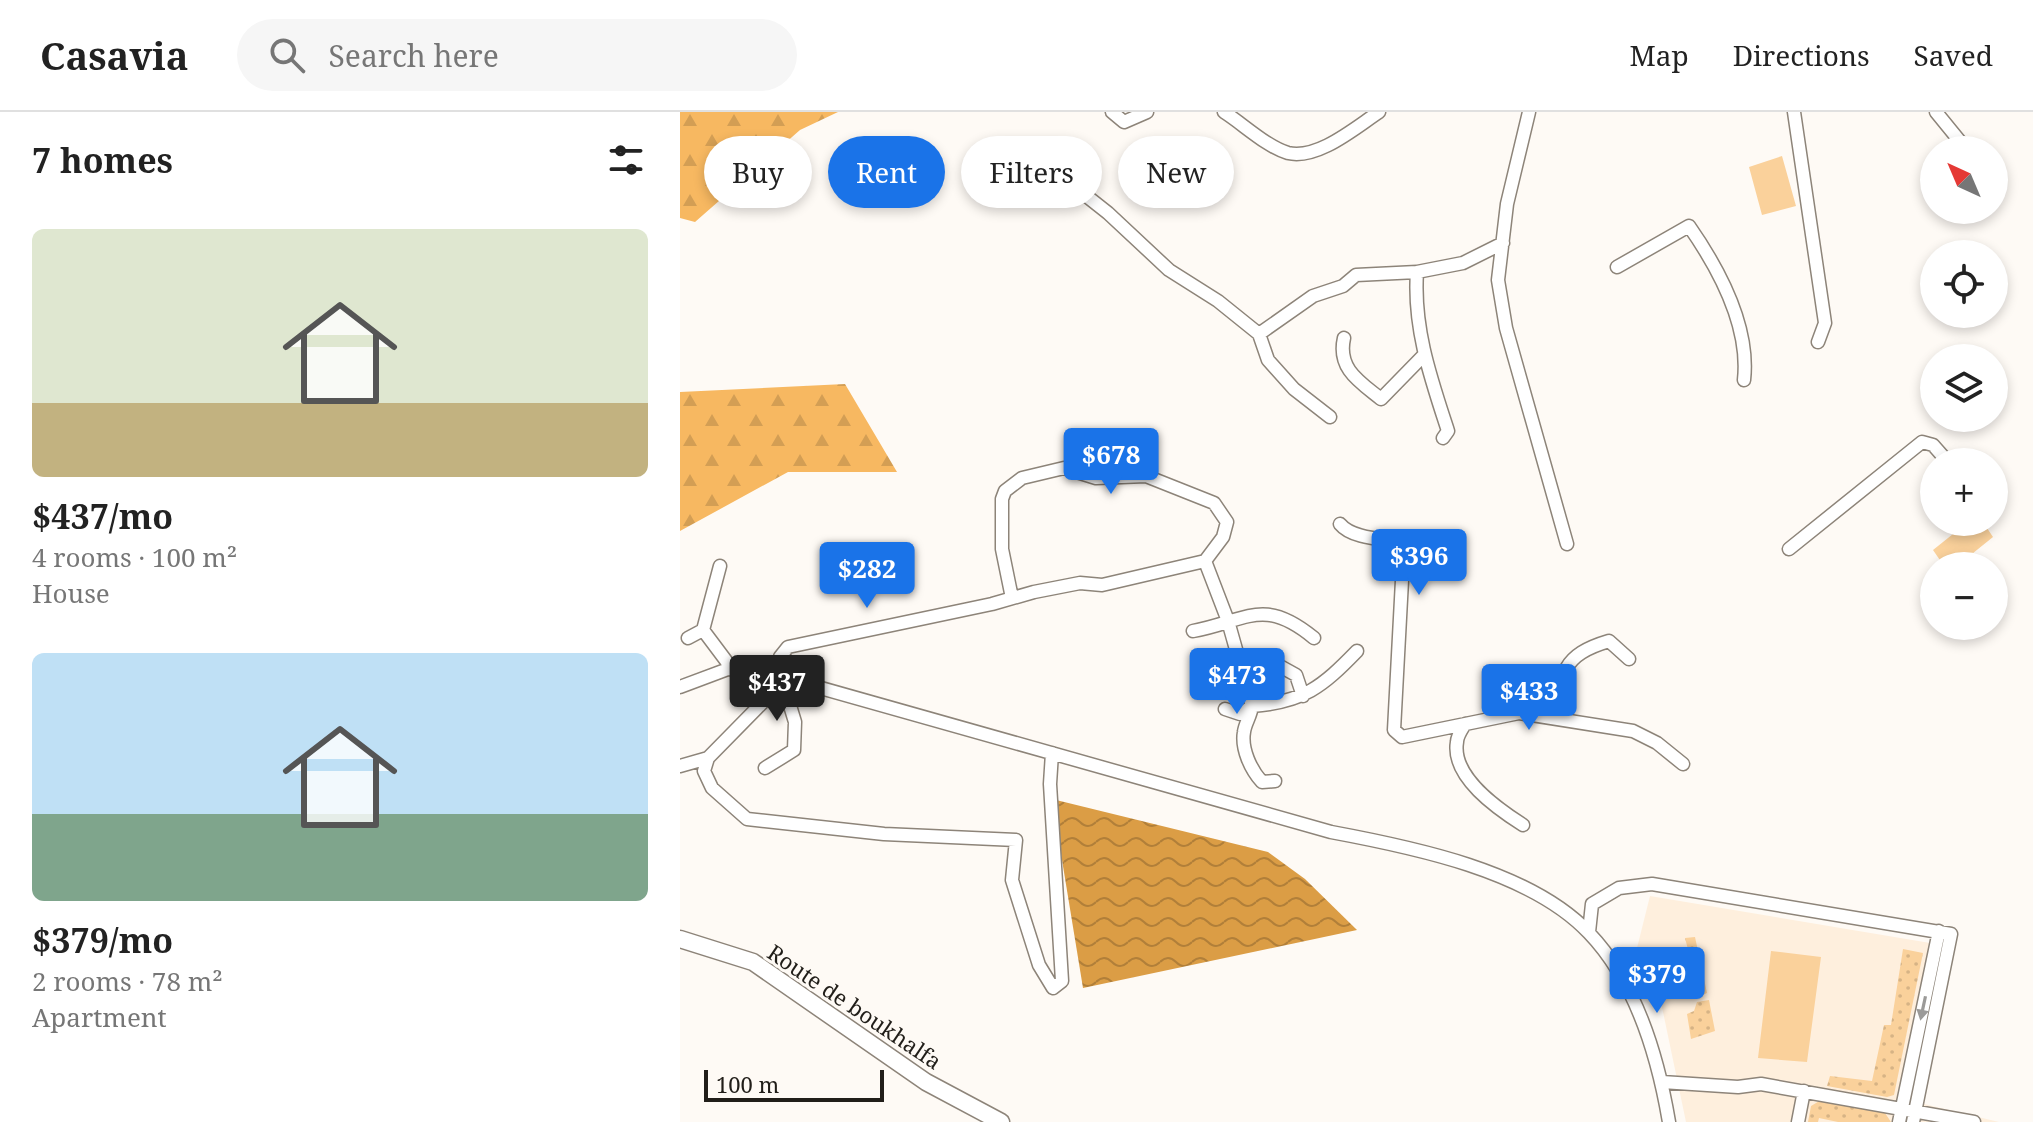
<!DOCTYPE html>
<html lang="en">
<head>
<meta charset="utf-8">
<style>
	body { margin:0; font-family:"Noto Serif",serif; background:#f6f6f6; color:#222; height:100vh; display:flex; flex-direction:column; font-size:30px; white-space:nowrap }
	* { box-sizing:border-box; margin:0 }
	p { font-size:26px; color:#767676 }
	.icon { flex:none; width:44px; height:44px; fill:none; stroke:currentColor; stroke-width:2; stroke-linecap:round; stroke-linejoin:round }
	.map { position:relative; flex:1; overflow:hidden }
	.panel { display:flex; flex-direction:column; background:#fff; width:680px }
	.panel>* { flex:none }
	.hud { position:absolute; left:24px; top:24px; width:760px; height:72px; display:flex; gap:16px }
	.needle { width:52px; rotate:316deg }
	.buttons { position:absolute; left:1240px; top:24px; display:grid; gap:16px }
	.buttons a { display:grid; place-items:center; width:88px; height:88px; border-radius:50%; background:#fff; box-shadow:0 4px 12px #0003; font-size:40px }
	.scale { position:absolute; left:24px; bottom:20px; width:180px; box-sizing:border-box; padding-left:8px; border:4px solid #211e19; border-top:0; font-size:22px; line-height:28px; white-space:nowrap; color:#211e19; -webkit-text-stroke:6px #fefaf5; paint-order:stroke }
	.price { position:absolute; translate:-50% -68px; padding:0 18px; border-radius:8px; background:#1a73e8; color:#fff; font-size:26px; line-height:52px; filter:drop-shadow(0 2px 4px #0008) }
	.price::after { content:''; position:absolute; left:50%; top:48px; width:24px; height:18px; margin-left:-12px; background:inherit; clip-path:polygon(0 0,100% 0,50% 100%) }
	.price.selected { background:#222; color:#fff }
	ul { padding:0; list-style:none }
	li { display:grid; align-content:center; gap:16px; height:424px; padding:0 32px }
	li span { display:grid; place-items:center; height:248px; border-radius:12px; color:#555 }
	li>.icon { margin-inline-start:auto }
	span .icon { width:144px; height:144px; fill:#fffc; stroke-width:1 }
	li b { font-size:34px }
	h2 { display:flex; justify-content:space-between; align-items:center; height:96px; padding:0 32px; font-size:34px }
	.chip { padding:0 28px; border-radius:36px; background:#fff; box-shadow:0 4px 12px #0003; font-size:28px; line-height:72px }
	.chip.selected { background:#1a73e8; color:#fff }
	header { display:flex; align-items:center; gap:48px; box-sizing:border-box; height:112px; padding:0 40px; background:#fff; border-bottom:2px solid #e0e0e0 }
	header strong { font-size:38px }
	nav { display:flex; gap:44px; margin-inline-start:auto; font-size:28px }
	.search { width:560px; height:72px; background:#f6f6f6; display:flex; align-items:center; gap:20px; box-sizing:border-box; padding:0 28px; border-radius:44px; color:#767676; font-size:30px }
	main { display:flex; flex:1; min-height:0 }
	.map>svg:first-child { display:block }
</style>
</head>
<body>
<header>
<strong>Casavia</strong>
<div class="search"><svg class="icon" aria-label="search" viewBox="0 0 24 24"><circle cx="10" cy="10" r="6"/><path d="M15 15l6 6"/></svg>Search here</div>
<nav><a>Map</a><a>Directions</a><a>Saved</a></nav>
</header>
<main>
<section class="panel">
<h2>7 homes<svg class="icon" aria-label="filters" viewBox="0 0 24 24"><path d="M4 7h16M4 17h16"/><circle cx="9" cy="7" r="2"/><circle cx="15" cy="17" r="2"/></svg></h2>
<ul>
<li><span style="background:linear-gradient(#dfe7d0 70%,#c2b280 0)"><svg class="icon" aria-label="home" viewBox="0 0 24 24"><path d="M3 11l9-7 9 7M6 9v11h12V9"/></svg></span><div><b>$437/mo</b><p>4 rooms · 100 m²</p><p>House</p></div></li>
<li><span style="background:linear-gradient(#bfe0f5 65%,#7fa58c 0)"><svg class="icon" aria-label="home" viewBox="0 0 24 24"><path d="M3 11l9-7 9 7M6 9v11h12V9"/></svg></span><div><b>$379/mo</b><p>2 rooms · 78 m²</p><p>Apartment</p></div></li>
</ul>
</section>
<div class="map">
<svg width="1353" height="1010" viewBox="0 0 1353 1010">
	<defs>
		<pattern id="grass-dots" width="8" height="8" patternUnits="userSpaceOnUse" patternTransform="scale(2)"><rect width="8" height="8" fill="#fad19b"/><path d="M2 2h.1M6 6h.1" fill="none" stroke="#d6b385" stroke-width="1.8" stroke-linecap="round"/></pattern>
		<pattern id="forest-firs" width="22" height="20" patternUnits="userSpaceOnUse" patternTransform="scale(2)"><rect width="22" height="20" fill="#f7b861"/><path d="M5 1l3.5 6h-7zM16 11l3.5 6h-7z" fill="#d39e54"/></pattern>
		<pattern id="water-waves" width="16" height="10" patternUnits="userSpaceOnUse" patternTransform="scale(2)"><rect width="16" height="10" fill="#db9d45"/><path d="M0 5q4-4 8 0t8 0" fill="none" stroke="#b17f39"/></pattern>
	</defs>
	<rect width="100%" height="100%" fill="#fefaf5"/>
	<path fill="#feefdd" d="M 970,784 L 1274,835 L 1244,992 L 1319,1010 L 1006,1010 L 978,876 L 956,840 Z"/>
	<path fill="url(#grass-dots)" d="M 1015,825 L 1027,881 L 1020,884 L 1005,826 Z
		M 1223,837 L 1243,841 L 1214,983 L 1207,985 L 1147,974 L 1150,964 L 1192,969 L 1204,913 L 1211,913 Z
		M 1029,888 L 1035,919 L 1011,927 L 1007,902 L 1014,899 L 1017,890 Z
		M 1141,988 L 1205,1001 L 1211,1010 L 1158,1010 L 1139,1006 L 1138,1010 L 1128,1010 L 1131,994 Z"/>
	<path fill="url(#forest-firs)" d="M 0,0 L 158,0 L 120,18 L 15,110 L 0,106 Z
		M 165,272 L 217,360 L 108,360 L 0,419 L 0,280 Z"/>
	<path fill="#fad19b" d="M 1102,44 L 1116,94 L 1082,103 L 1069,55 Z
		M 1288,410 L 1303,410 L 1313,425 L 1277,454 L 1264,454 L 1253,438 Z
		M 1091,839 L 1141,845 L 1127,950 L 1078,946 Z"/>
	<path fill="url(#water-waves)" d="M 372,687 L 588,740 L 625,767 L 677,818 L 403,876 Z"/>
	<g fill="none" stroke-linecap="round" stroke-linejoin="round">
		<g stroke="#8d8479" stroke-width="15">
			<path id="minor" d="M 432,0 L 444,10 L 467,0
				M 544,0 C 563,12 587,35 608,41 C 638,48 676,15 699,0
				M 849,0 L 827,92 L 818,168 L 826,216 L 887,432
				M 1114,0 L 1145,211 L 1138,230
				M 1256,0 L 1287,38
				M 385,67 L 428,101 L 489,158 L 538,189 L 579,222 L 633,184 L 663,174 L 676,163 L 737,160
				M 937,155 L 1009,114 C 1039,157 1070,214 1064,268
				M 579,222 L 588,248 L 614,277 L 650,305
				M 664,226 C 657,257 680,270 701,287 L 744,243
				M 763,326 L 768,319 C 751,267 733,216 737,160 L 783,151 L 823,131
				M 660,412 C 672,427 705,427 724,431 L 714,618 L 722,625 L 839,601 L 953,619 L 977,631 L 1003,652
				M 1109,437 L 1242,330 L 1253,333 L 1268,350
				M 525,449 L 548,509 L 572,594 C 624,590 642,575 677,539
				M 23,518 L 40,454
				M 513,519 C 567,509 583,484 634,526
				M 8,526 L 23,518 L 47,550 L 48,557
				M 587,547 L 616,563 L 623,584
				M 0,575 L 48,557 L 77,558 L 651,720 C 732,735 851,759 909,821 C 956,870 978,945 989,1010
				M 545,597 L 560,602 L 572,594 C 571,604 565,611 564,620 C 561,637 571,658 582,670 L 595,669
				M 878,606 C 880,561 882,543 929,529 L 949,547
				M 785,612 C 782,617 777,624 777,630 C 771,665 818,697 843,713
				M 28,646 L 24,659 L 32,676 L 67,707 L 204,722 L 336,728 L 332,768 L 359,853 L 373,876 L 382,869 L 370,672 L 372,641
				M 0,654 L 28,646 L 86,587 L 101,564 L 100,545 L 108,535 L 312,492 L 354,480 L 400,471 L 422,473 L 525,449 L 543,425 L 547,410 L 534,391 L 466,364 L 416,366 L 384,356 L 342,366 L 325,379 L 322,387 L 322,437 L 332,486
				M 85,656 L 114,638 L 115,610 L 101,564
				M 909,820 L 912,792 L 939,776 L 972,772 L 1271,822 L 1233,1010
				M 982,970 L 1058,975 L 1081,972 L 1294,1010
				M 1118,1010 L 1124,979
				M 1219,1010 L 1259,819"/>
		</g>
		<g stroke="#8d8479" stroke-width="19">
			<path id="tertiary" d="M 0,827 L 73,850 L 246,970 L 321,1010"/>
		</g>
		<use href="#minor" stroke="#fff" stroke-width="12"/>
		<use href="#tertiary" stroke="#fff" stroke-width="16"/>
	</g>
	<defs><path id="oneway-solid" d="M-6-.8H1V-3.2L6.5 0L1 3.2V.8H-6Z" transform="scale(2)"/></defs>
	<use fill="#9b9a98" href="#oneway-solid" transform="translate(1243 896) rotate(102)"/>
	<g text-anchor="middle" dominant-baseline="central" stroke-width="6" stroke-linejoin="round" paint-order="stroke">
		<g font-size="22" fill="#211e19" stroke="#fefaf5">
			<text transform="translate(175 894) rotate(34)">Route de boukhalfa</text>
		</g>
	</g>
</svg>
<div class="buttons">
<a><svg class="needle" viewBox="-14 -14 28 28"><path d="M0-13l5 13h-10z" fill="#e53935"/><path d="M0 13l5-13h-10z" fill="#767676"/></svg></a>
<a><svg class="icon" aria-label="locate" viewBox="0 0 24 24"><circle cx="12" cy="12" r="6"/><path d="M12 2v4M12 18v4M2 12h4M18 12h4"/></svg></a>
<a><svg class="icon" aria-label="layers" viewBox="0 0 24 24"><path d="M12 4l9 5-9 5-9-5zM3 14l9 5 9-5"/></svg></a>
<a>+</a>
<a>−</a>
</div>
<div class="scale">100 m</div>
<b class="price" style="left:431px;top:384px">$678</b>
<b class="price" style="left:739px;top:485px">$396</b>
<b class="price" style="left:187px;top:498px">$282</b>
<b class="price" style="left:557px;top:604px">$473</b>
<b class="price selected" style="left:97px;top:611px">$437</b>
<b class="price" style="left:849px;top:620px">$433</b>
<b class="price" style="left:977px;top:903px">$379</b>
<div class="hud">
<a class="chip">Buy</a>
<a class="chip selected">Rent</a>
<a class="chip">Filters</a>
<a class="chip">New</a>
</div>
</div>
</main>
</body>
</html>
